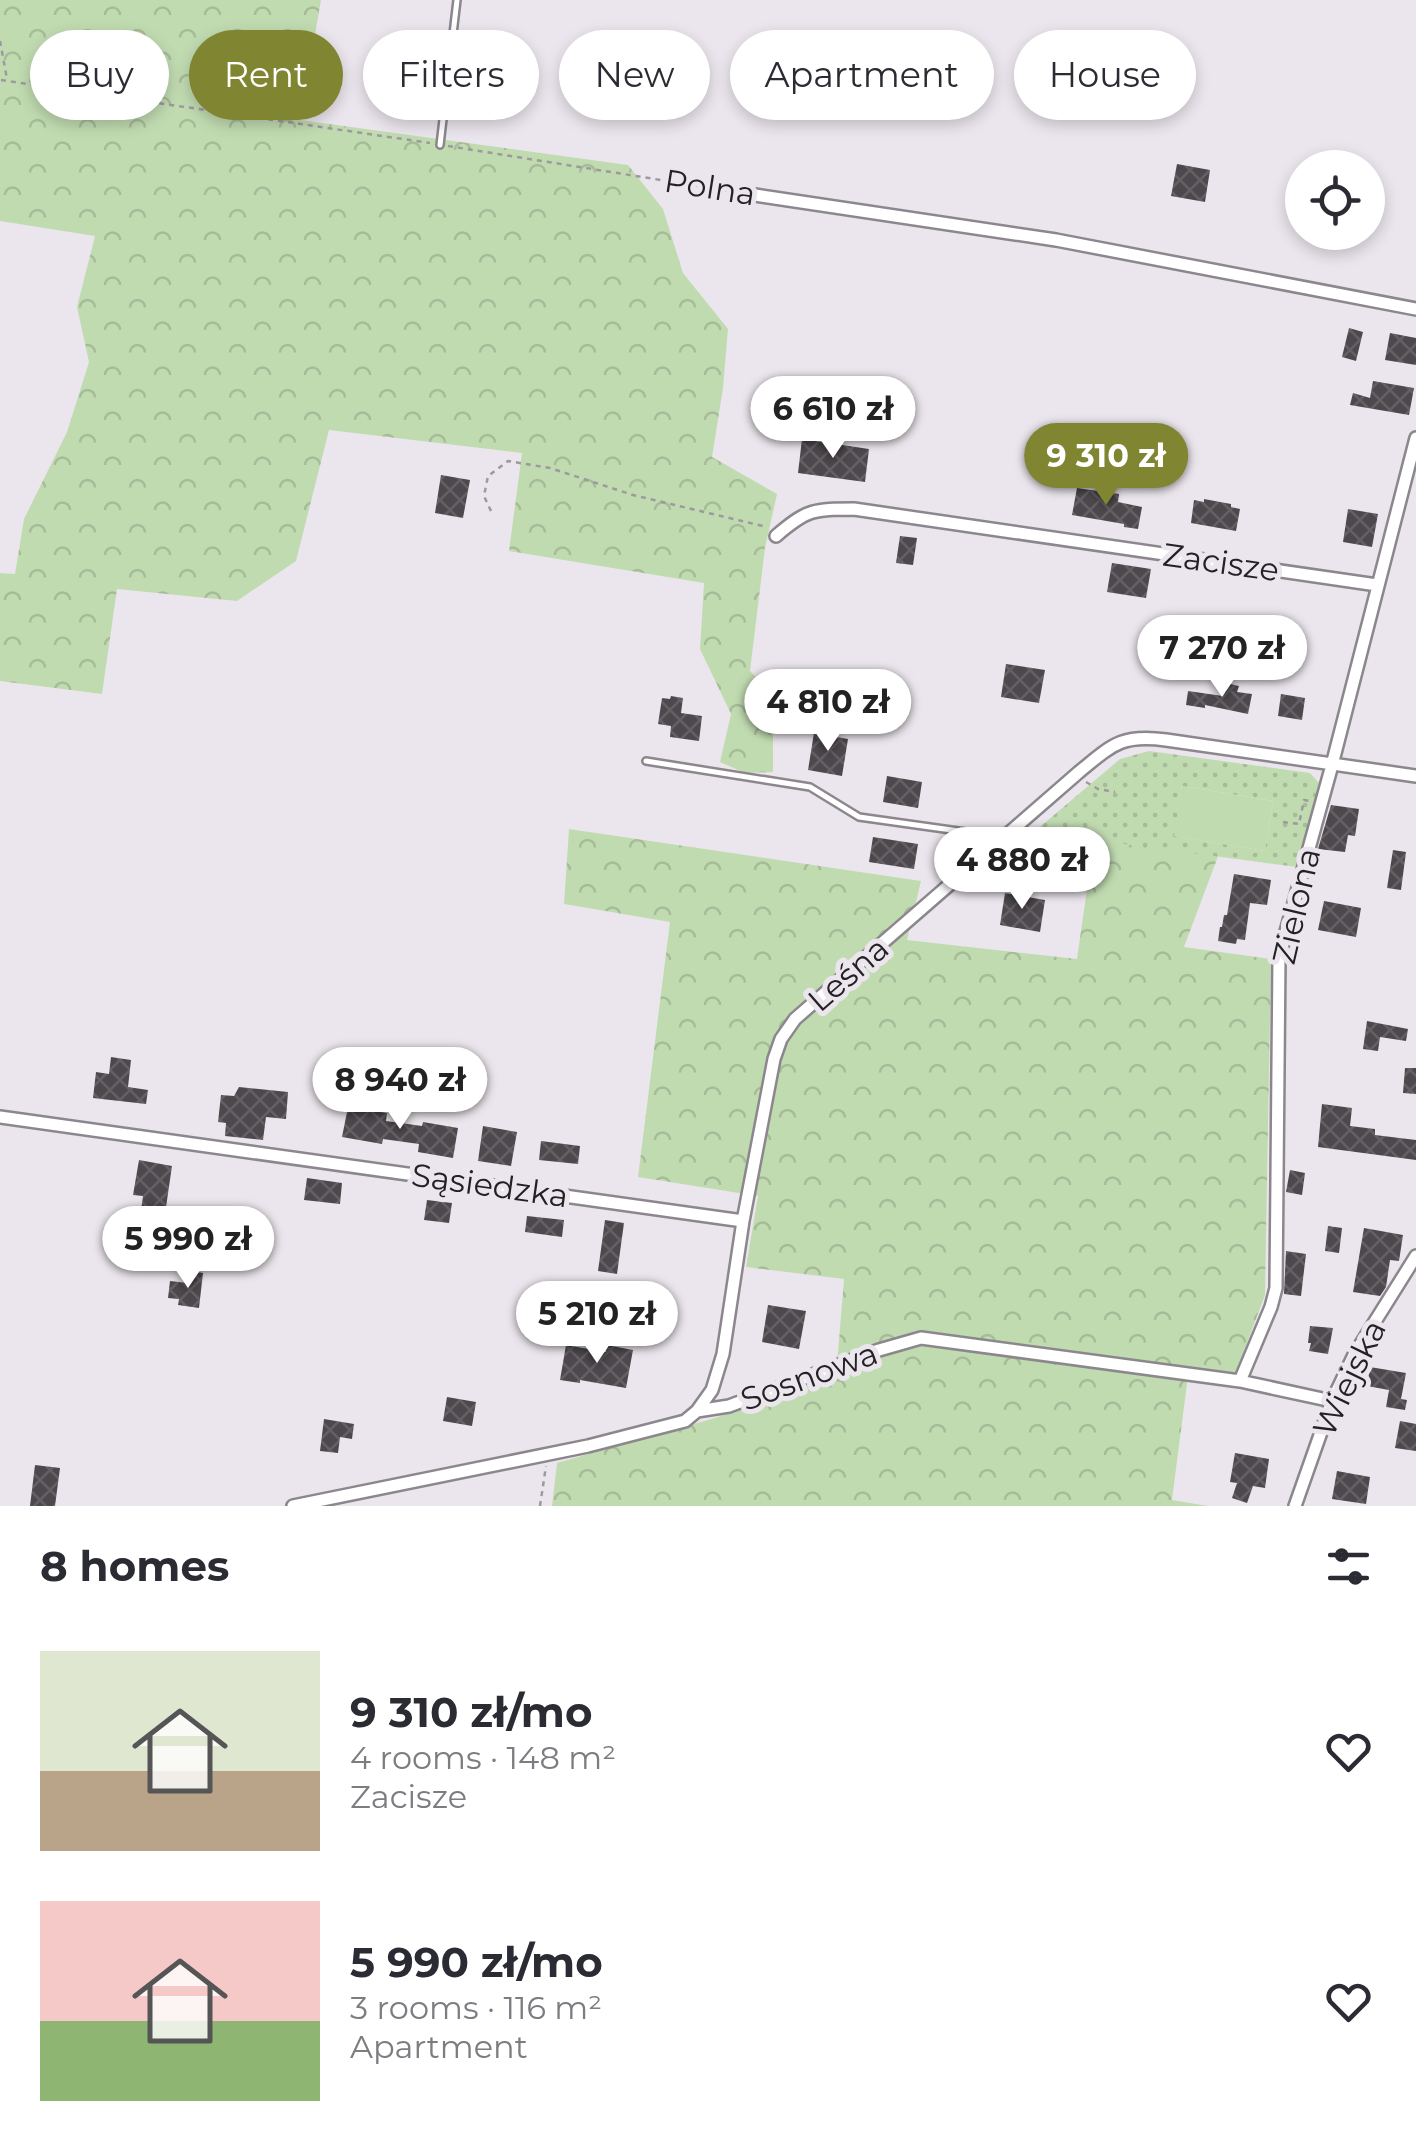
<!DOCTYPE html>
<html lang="en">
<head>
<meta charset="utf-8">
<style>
	body { margin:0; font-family:Montserrat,sans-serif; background:#f7f7f7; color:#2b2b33; height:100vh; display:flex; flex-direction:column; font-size:38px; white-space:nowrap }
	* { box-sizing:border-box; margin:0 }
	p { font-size:32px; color:#7c7c81 }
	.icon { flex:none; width:55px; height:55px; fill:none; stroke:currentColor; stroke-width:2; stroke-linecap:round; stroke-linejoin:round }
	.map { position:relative; height:1506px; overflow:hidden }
	.drawer { display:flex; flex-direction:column; background:#fff; flex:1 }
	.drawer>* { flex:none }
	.guide { position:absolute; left:30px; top:30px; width:1358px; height:90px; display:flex; gap:20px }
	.buttons { position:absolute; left:1285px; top:150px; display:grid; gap:20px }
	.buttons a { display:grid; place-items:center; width:100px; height:100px; border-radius:50%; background:#fff; box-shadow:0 5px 15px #0003; font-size:50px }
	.price { position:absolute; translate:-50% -85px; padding:0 22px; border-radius:35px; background:#fff; color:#222; font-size:32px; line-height:65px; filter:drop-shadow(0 2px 5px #0008) }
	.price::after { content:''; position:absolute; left:50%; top:60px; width:30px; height:22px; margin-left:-15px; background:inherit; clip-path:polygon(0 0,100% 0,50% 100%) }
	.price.active { background:#7f8530; color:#fff }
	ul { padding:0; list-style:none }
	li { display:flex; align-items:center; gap:30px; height:250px; padding:0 40px }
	li span { display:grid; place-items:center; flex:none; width:280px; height:200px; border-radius:0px; color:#555 }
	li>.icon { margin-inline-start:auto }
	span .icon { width:120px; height:120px; fill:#fffc; stroke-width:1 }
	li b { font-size:42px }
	h2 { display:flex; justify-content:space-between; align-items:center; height:120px; padding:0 40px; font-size:42px }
	.tag { padding:0 35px; border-radius:45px; background:#fff; box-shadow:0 5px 15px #0003; font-size:35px; line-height:90px }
	.tag.active { background:#7f8530; color:#fff }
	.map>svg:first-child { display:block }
</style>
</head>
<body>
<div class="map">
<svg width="1416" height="1506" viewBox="0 0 1416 1506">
	<defs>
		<pattern id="forest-crowns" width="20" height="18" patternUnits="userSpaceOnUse" patternTransform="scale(2.5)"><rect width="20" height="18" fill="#c1dbb1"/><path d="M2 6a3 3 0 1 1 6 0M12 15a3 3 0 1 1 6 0" fill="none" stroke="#a6bc98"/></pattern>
		<pattern id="park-dots" width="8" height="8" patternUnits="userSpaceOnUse" patternTransform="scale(2.5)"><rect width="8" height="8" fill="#c1dbb1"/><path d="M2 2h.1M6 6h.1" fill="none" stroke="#a6bc98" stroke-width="1.8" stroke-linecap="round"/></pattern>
		<pattern id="building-cross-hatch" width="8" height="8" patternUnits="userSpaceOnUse" patternTransform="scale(2.5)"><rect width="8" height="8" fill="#4c484d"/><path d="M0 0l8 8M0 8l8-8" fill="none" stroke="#635f63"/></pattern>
	</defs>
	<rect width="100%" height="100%" fill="#ebe6ed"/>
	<path fill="#c1dbb1" d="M 1182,786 L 1273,801 L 1265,851 L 1173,836 Z"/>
	<path fill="url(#forest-crowns)" d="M 0,0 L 321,0 L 300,120 L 628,165 L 663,209 L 683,273 L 728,329 L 723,388 L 712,457 L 777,494 L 765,548 L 750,671 L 773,695 L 773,772 L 745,773 L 720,762 L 731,714 L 700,649 L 704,583 L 509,551 L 522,453 L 329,430 L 296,561 L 237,601 L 117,589 L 102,694 L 0,681 L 0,573 L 15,574 L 24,519 L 67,432 L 89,362 L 77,307 L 95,236 L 0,221 Z
		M 1180,783 L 1169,828 L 1174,836 L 1220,851 L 1184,947 L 1271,959 L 1265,1295 L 1235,1375 L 1189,1368 L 1172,1500 L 1208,1506 L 552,1506 L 557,1463 L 715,1418 L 836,1376 L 844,1279 L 746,1267 L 758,1196 L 638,1177 L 670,922 L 564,904 L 569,829 L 921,881 L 907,940 L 1077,959 L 1094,840 Z"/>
	<path fill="url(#park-dots)" fill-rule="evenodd" d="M 1149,751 L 1310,773 L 1319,783 L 1297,867 L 1034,832 L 1120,759 ZM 1182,786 L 1273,801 L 1265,851 L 1174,836 Z"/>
	<path fill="url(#building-cross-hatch)" d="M 1177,164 L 1210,170 L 1205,202 L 1171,196 Z
		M 1349,328 L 1363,332 L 1356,361 L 1342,357 Z
		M 1390,333 L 1416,338 L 1416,365 L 1385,360 Z
		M 1373,381 L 1414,388 L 1409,415 L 1350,405 L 1353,393 L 1370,398 Z
		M 802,439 L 869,449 L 865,482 L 798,473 Z
		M 441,475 L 470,480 L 463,518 L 435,513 Z
		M 1077,488 L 1119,494 L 1118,502 L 1142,507 L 1138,529 L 1124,527 L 1124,524 L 1072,515 Z
		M 1204,499 L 1231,504 L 1231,507 L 1240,509 L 1236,531 L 1191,523 L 1194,500 L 1204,502 Z
		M 1348,509 L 1378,514 L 1372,547 L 1343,542 Z
		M 900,536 L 917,538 L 913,565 L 896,563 Z
		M 1112,563 L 1151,569 L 1146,598 L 1107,592 Z
		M 1006,664 L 1045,670 L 1039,703 L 1001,697 Z
		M 1226,683 L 1239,686 L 1237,692 L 1252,694 L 1248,714 L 1205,705 L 1205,708 L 1186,705 L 1188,691 L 1223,696 Z
		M 1281,694 L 1305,698 L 1302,720 L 1278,716 Z
		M 671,696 L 683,698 L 681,713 L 702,716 L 699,741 L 670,737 L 671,726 L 658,724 L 662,698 L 670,699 Z
		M 814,733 L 848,739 L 842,776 L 808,770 Z
		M 887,776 L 922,782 L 918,808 L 883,802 Z
		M 1331,805 L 1359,809 L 1355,836 L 1348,835 L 1345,852 L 1318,849 Z
		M 873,837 L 918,844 L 914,869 L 869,862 Z
		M 1051,850 L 1085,856 L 1080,880 L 1047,874 Z
		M 1393,850 L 1406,852 L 1401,890 L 1387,888 Z
		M 1234,874 L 1271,880 L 1267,905 L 1250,903 L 1245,940 L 1237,939 L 1236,944 L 1218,941 L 1220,927 L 1222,927 L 1224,915 L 1227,915 Z
		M 1005,893 L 1045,900 L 1040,932 L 1000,925 Z
		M 1324,901 L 1361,908 L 1356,937 L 1318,930 Z
		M 1367,1021 L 1408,1029 L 1406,1041 L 1380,1037 L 1378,1051 L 1363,1049 Z
		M 111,1057 L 131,1060 L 128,1087 L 148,1090 L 146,1104 L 93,1098 L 96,1072 L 109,1074 Z
		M 1405,1068 L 1416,1068 L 1416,1094 L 1403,1093 Z
		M 239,1087 L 288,1092 L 286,1119 L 266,1117 L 263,1140 L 225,1136 L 226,1123 L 218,1122 L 221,1095 L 234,1096 Z
		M 1322,1104 L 1352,1108 L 1350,1126 L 1375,1129 L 1375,1135 L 1416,1140 L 1416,1160 L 1318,1147 Z
		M 348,1107 L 387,1113 L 386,1121 L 422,1126 L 423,1122 L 458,1128 L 453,1158 L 418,1152 L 419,1144 L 383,1139 L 382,1144 L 342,1137 Z
		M 483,1126 L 517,1132 L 511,1166 L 478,1161 Z
		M 541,1141 L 580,1146 L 578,1164 L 539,1160 Z
		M 139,1160 L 172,1166 L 164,1221 L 140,1218 L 143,1196 L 133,1195 Z
		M 1290,1170 L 1305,1173 L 1302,1195 L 1286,1192 Z
		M 307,1178 L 342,1183 L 340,1204 L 304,1200 Z
		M 427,1200 L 452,1203 L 449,1223 L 424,1220 Z
		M 527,1216 L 564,1220 L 562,1237 L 525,1232 Z
		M 605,1220 L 624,1223 L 617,1274 L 598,1271 Z
		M 1328,1226 L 1342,1228 L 1339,1253 L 1325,1251 Z
		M 1364,1228 L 1403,1235 L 1399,1261 L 1390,1260 L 1386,1287 L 1380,1296 L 1353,1292 Z
		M 1286,1251 L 1306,1254 L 1301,1296 L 1284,1294 Z
		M 190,1271 L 203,1273 L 199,1308 L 178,1305 L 179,1299 L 168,1298 L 170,1281 L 188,1283 Z
		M 768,1305 L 806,1311 L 799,1349 L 762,1342 Z
		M 1310,1326 L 1333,1328 L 1328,1354 L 1309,1351 L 1311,1343 L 1308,1343 Z
		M 566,1345 L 606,1352 L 607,1345 L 633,1350 L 626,1388 L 580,1380 L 580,1383 L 560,1380 Z
		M 1370,1367 L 1406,1373 L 1401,1399 L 1407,1400 L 1405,1410 L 1386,1407 L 1389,1390 L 1367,1386 Z
		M 447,1397 L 476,1402 L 472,1426 L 443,1421 Z
		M 324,1419 L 354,1424 L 352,1439 L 340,1437 L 338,1453 L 320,1451 Z
		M 1400,1421 L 1416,1424 L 1416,1451 L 1395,1448 Z
		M 1235,1453 L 1269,1459 L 1265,1488 L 1253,1486 L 1247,1503 L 1232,1498 L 1237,1483 L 1230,1482 Z
		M 35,1465 L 60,1468 L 55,1506 L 30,1506 Z
		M 1337,1471 L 1370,1477 L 1366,1504 L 1332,1499 Z"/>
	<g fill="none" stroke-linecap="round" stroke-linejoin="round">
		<g stroke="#8c878d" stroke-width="10">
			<path id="lane" d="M 440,145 L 457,0
				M 646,761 L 810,787 L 859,817 L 987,835 L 996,841"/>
		</g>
		<g stroke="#8c878d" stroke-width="16">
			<path id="street" d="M 748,194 L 1056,240 L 1416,309
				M 776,536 C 807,509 814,509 854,509 L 1377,585
				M 0,1117 L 743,1221
				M 1240,1381 L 1271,1307 L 1276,1288 L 1279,957 L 1332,765 L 1416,438
				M 697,1411 L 712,1390 L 723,1354 L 743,1221 L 774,1059 L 781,1039 L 795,1019 L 1079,772 C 1112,745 1121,734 1166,740 L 1416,776
				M 293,1506 L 588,1446 L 685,1421 L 697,1411 L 729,1406 L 879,1350 L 921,1338 L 1240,1381 L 1332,1401
				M 1295,1506 L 1332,1401 L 1354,1355 L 1416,1256"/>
		</g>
		<path stroke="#9d999e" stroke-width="2.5" stroke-dasharray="5 5" stroke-linecap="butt" d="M 0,41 L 7,79
			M 1,80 L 430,143
			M 448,146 L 736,192
			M 491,511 L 484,496 L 488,476 L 508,461 L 550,468 L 633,495 L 767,527
			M 1086,782 L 1098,789 L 1115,792
			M 1283,822 L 1299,824 L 1304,800 L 1310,801
			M 540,1506 L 546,1466"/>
		<use href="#lane" stroke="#fff" stroke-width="5"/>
		<use href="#street" stroke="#fff" stroke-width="11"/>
	</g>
	<g text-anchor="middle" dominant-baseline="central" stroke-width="10" stroke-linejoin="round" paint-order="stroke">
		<g font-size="32" fill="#232123" stroke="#ebe6ed">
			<text transform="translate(710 187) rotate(9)">Polna</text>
			<text transform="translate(1221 562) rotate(8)">Zacisze</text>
			<text transform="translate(1296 906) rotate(-77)">Zielona</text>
			<text transform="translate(848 974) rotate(-41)">Leśna</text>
			<text transform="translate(490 1185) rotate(8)">Sąsiedzka</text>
			<text transform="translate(809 1376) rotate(-20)">Sosnowa</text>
			<text transform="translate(1349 1378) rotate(-64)">Wiejska</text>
		</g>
	</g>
</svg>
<div class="buttons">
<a><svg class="icon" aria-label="locate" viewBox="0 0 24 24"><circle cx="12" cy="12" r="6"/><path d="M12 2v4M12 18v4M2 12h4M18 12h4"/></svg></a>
</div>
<b class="price" style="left:833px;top:461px">6 610 zł</b>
<b class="price active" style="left:1106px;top:508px">9 310 zł</b>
<b class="price" style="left:1222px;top:700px">7 270 zł</b>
<b class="price" style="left:828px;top:754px">4 810 zł</b>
<b class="price" style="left:1022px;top:912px">4 880 zł</b>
<b class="price" style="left:400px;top:1132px">8 940 zł</b>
<b class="price" style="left:188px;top:1291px">5 990 zł</b>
<b class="price" style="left:597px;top:1366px">5 210 zł</b>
<div class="guide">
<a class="tag">Buy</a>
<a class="tag active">Rent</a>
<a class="tag">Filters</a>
<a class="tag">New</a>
<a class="tag">Apartment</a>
<a class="tag">House</a>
</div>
</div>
<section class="drawer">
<h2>8 homes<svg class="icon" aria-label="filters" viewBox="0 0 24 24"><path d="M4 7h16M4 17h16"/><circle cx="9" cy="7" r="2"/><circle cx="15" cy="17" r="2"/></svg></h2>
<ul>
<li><span style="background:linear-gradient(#dfe7d0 60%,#b9a48a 0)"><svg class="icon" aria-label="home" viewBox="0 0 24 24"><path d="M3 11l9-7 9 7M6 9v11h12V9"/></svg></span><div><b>9 310 zł/mo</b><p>4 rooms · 148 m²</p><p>Zacisze</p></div><svg class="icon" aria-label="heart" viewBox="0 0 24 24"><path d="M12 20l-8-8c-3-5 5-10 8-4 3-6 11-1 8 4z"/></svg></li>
<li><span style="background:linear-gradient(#f6c9c9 60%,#8fb573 0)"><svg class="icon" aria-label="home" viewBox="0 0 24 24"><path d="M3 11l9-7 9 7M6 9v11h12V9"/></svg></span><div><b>5 990 zł/mo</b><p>3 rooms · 116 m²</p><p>Apartment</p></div><svg class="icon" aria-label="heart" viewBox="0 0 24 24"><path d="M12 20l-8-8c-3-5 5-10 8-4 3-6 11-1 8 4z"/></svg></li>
</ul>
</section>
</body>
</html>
